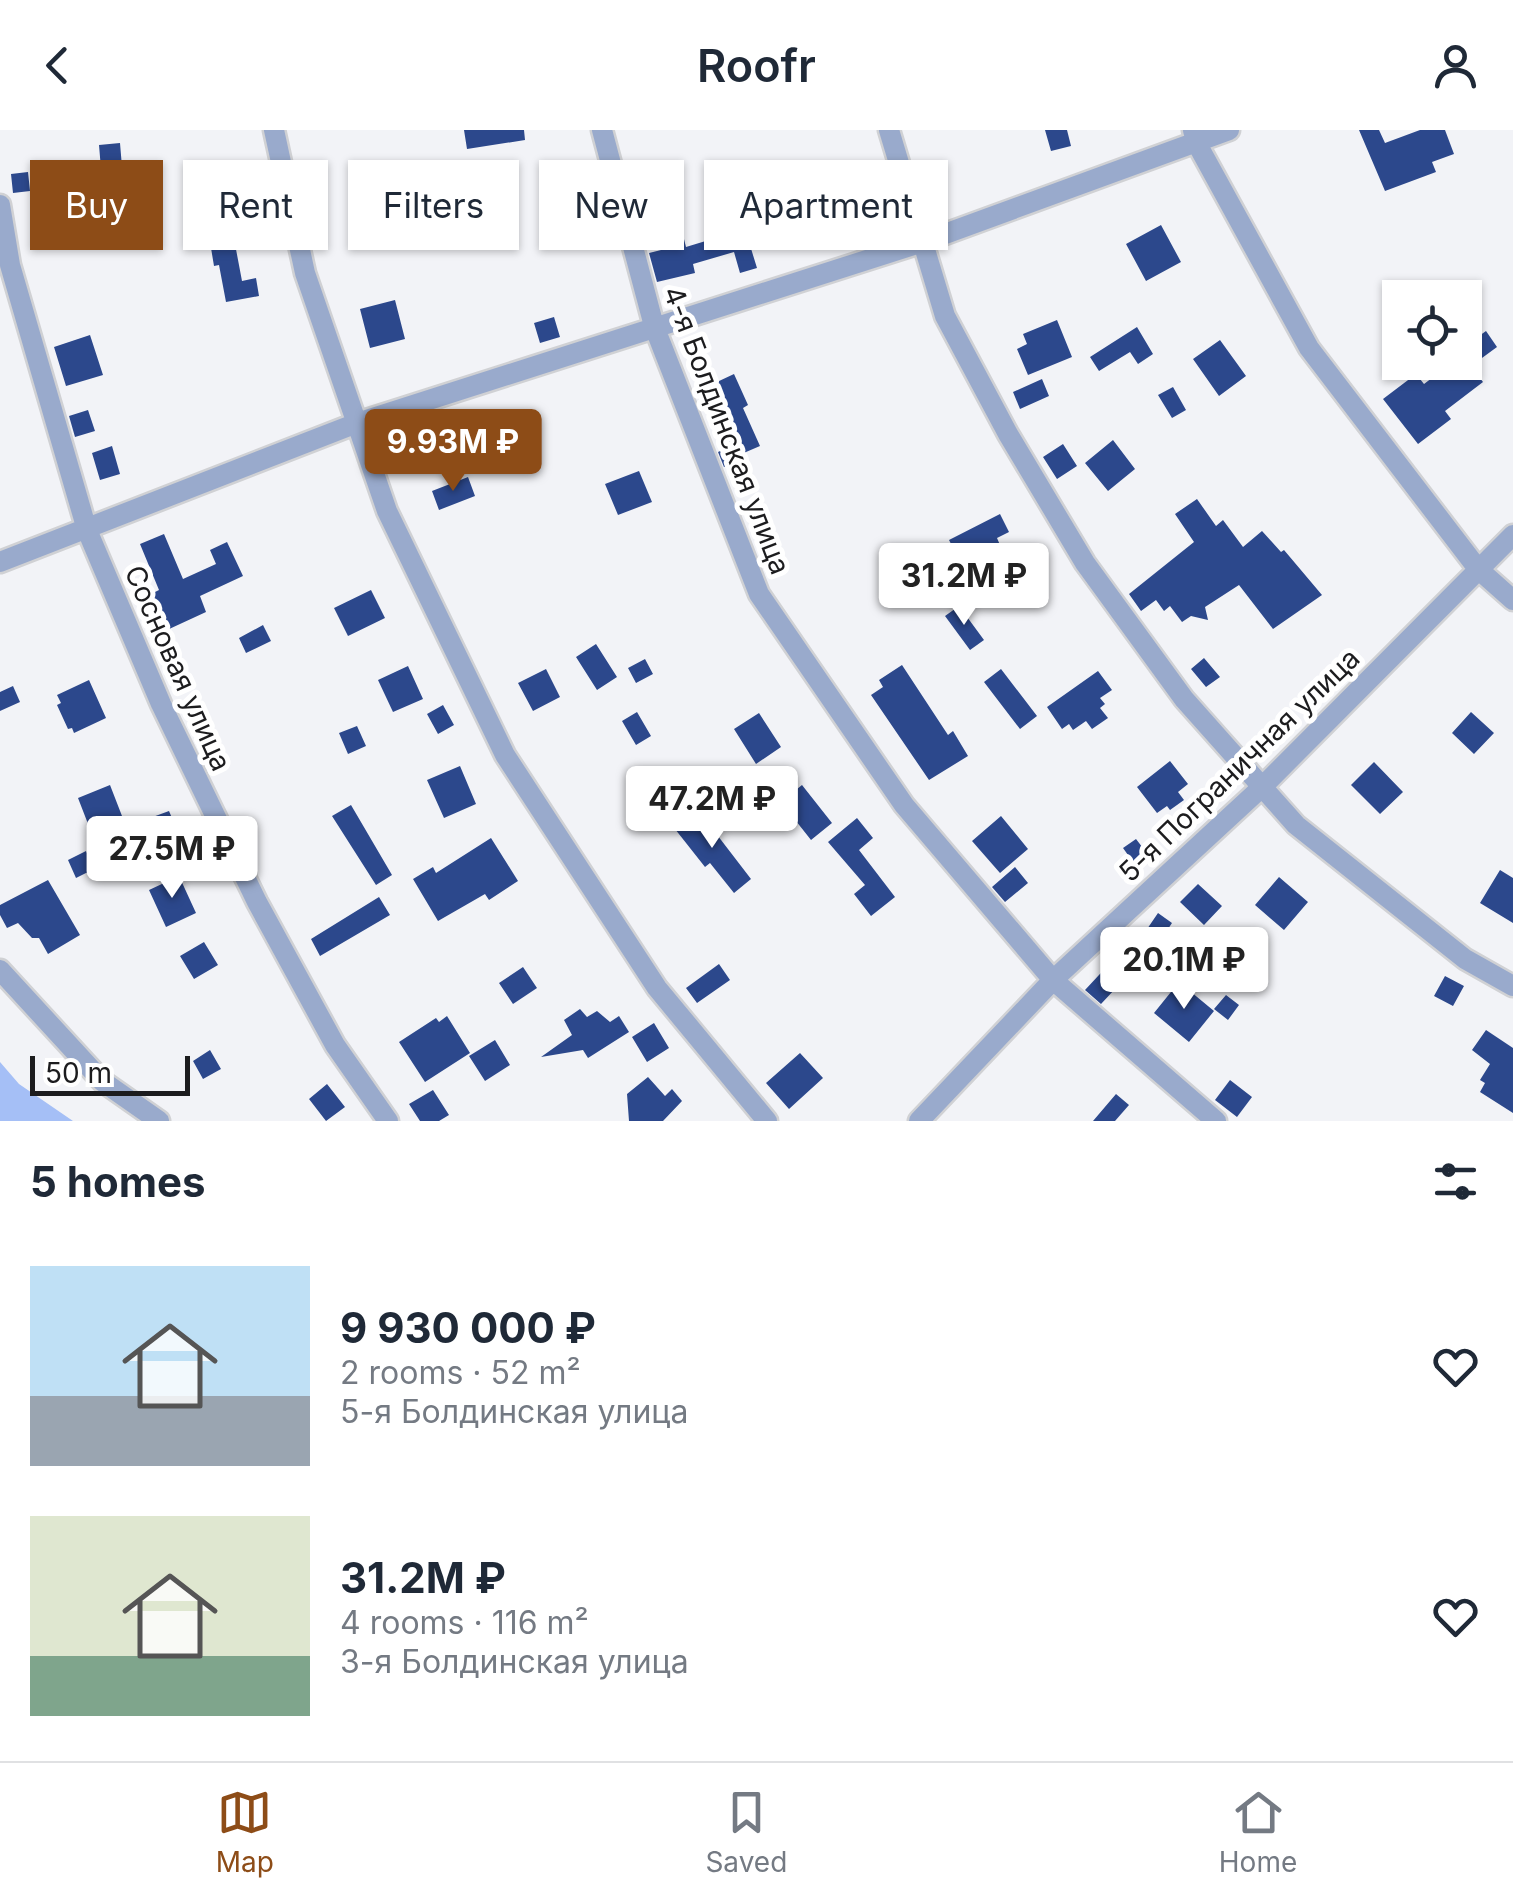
<!DOCTYPE html>
<html lang="en">
<head>
<meta charset="utf-8">
<style>
	body { margin:0; font-family:Inter,sans-serif; background:#f6f6f7; color:#1f2937; height:100vh; display:flex; flex-direction:column; font-size:38px; white-space:nowrap }
	* { box-sizing:border-box; margin:0 }
	p { font-size:32px; color:#747a83 }
	.icon { flex:none; width:55px; height:55px; fill:none; stroke:currentColor; stroke-width:2; stroke-linecap:round; stroke-linejoin:round }
	.map { position:relative; height:991px; overflow:hidden }
	.side { display:flex; flex-direction:column; background:#fff; flex:1 }
	.side>* { flex:none }
	.top-card { position:absolute; left:30px; top:30px; width:1000px; height:90px; display:flex; gap:20px }
	.buttons { position:absolute; left:1382px; top:150px; display:grid; gap:20px }
	.buttons a { display:grid; place-items:center; width:100px; height:100px; border-radius:0px; background:#fff; box-shadow:0 2px 8px #0004; font-size:50px }
	.scale { position:absolute; left:30px; bottom:25px; width:160px; box-sizing:border-box; padding-left:10px; border:5px solid #1c1c1e; border-top:0; font-size:28px; line-height:35px; white-space:nowrap; color:#1c1c1e; -webkit-text-stroke:8px #fff; paint-order:stroke }
	.price { position:absolute; translate:-50% -85px; padding:0 22px; border-radius:10px; background:#fff; color:#222; font-size:32px; line-height:65px; filter:drop-shadow(0 2px 5px #0008) }
	.price::after { content:''; position:absolute; left:50%; top:60px; width:30px; height:22px; margin-left:-15px; background:inherit; clip-path:polygon(0 0,100% 0,50% 100%) }
	.price.current { background:#8d4c17; color:#fff }
	ul { padding:0; list-style:none }
	li { display:flex; align-items:center; gap:30px; height:250px; padding:0 30px }
	li span { display:grid; place-items:center; flex:none; width:280px; height:200px; border-radius:0px; color:#555 }
	li>.icon { margin-inline-start:auto }
	span .icon { width:120px; height:120px; fill:#fffc; stroke-width:1 }
	li b { font-size:42px }
	h2 { display:flex; justify-content:space-between; align-items:center; height:120px; padding:0 30px; font-size:42px }
	.pill { padding:0 35px; border-radius:0px; background:#fff; box-shadow:0 2px 8px #0004; font-size:35px; line-height:90px }
	.pill.current { background:#8d4c17; color:#fff }
	header { display:flex; justify-content:space-between; align-items:center; height:130px; padding:0 30px; background:#fff; font-size:45px; font-weight:600 }
	.tabs { display:flex; justify-content:space-around; align-items:center; height:140px; border-top:2px solid #e0e1e3; background:#fff; font-size:28px; color:#747a83 }
	.tabs a { display:grid; justify-items:center; gap:5px }
	.tabs .current { color:#8d4c17 }
	.map>svg:first-child { display:block }
</style>
</head>
<body>
<header><svg class="icon" aria-label="back" viewBox="0 0 24 24"><path d="M15 5l-7 7 7 7"/></svg>Roofr<svg class="icon" aria-label="person" viewBox="0 0 24 24"><circle cx="12" cy="8" r="4"/><path d="M4 21q1-7 8-7t8 7"/></svg></header>
<div class="map">
<svg width="1513" height="991" viewBox="0 0 1513 991">
	<rect width="100%" height="100%" fill="#f2f3f7"/>
	<path fill="#a5bff6" d="M 0,932 L 19,954 L 73,991 L 0,991 Z"/>
	<path fill="#2c488c" d="M 464,0 L 524,0 L 525,10 L 467,19 Z
		M 1045,0 L 1067,0 L 1071,16 L 1051,21 Z
		M 1359,0 L 1379,0 L 1385,13 L 1420,0 L 1445,0 L 1454,24 L 1432,32 L 1436,42 L 1385,61 Z
		M 120,13 L 123,49 L 102,51 L 99,15 Z
		M 28,42 L 30,61 L 13,63 L 11,44 Z
		M 846,58 L 852,88 L 813,96 L 808,65 Z
		M 425,63 L 431,86 L 413,90 L 407,68 Z
		M 1161,95 L 1181,132 L 1146,151 L 1126,114 Z
		M 745,99 L 757,138 L 740,143 L 734,122 L 693,134 L 695,143 L 657,152 L 649,123 L 661,120 L 659,111 L 683,105 L 686,117 Z
		M 235,114 L 242,151 L 256,148 L 259,166 L 226,172 L 219,135 L 214,136 L 211,118 Z
		M 395,170 L 405,209 L 370,218 L 360,179 Z
		M 554,187 L 560,207 L 540,213 L 534,193 Z
		M 1057,190 L 1072,227 L 1028,245 L 1017,219 L 1027,214 L 1023,204 Z
		M 1137,197 L 1153,224 L 1138,234 L 1130,222 L 1099,241 L 1090,227 Z
		M 1486,201 L 1497,217 L 1471,236 L 1483,252 L 1445,281 L 1451,289 L 1418,314 L 1383,269 L 1416,244 L 1424,254 L 1453,232 L 1465,232 L 1465,216 Z
		M 90,205 L 103,245 L 66,256 L 54,217 Z
		M 1220,210 L 1246,246 L 1219,266 L 1193,229 Z
		M 734,244 L 748,275 L 743,278 L 760,316 L 739,325 L 742,330 L 724,337 L 718,322 L 729,317 L 702,259 Z
		M 1042,249 L 1049,266 L 1020,279 L 1013,262 Z
		M 1173,257 L 1186,280 L 1172,288 L 1158,265 Z
		M 88,280 L 95,301 L 75,307 L 69,286 Z
		M 1113,310 L 1135,339 L 1108,361 L 1085,333 Z
		M 1063,314 L 1077,336 L 1057,349 L 1043,327 Z
		M 112,316 L 120,344 L 100,350 L 92,323 Z
		M 639,341 L 652,372 L 618,385 L 605,354 Z
		M 468,347 L 475,366 L 439,380 L 432,361 Z
		M 1197,369 L 1216,396 L 1223,390 L 1243,417 L 1262,401 L 1281,422 L 1284,420 L 1322,465 L 1273,499 L 1239,455 L 1205,477 L 1208,490 L 1191,486 L 1182,492 L 1170,476 L 1164,481 L 1156,470 L 1141,481 L 1129,464 L 1194,412 L 1175,384 Z
		M 1000,384 L 1009,402 L 997,408 L 1000,415 L 995,417 L 1002,430 L 968,447 L 949,410 Z
		M 164,404 L 183,449 L 216,434 L 210,420 L 227,412 L 243,446 L 200,466 L 206,482 L 167,500 L 151,464 L 159,460 L 140,414 Z
		M 371,460 L 385,488 L 348,506 L 334,478 Z
		M 959,476 L 984,510 L 970,520 L 945,486 Z
		M 263,495 L 271,511 L 246,523 L 239,508 Z
		M 596,514 L 617,547 L 597,560 L 576,527 Z
		M 1204,528 L 1220,547 L 1206,557 L 1191,539 Z
		M 645,529 L 653,544 L 636,553 L 628,538 Z
		M 902,535 L 948,605 L 953,601 L 968,626 L 929,650 L 871,565 L 883,557 L 879,550 Z
		M 408,536 L 423,569 L 393,582 L 378,550 Z
		M 546,539 L 560,567 L 533,581 L 518,553 Z
		M 1001,539 L 1037,586 L 1020,599 L 984,552 Z
		M 1098,541 L 1112,560 L 1100,568 L 1105,574 L 1100,578 L 1108,588 L 1092,599 L 1086,591 L 1073,600 L 1069,594 L 1062,599 L 1047,577 Z
		M 89,550 L 106,588 L 74,603 L 72,598 L 68,599 L 57,575 L 61,573 L 57,565 Z
		M 13,556 L 20,572 L 0,581 L 0,562 Z
		M 443,575 L 454,595 L 438,604 L 427,584 Z
		M 637,582 L 651,606 L 636,615 L 622,591 Z
		M 1471,582 L 1494,603 L 1474,624 L 1452,603 Z
		M 759,583 L 781,617 L 756,634 L 734,599 Z
		M 357,596 L 366,616 L 348,624 L 339,603 Z
		M 1170,631 L 1188,654 L 1178,662 L 1184,670 L 1170,680 L 1167,676 L 1157,683 L 1137,657 Z
		M 1374,632 L 1403,662 L 1380,684 L 1351,655 Z
		M 460,636 L 476,674 L 444,688 L 427,650 Z
		M 110,655 L 122,686 L 90,699 L 78,668 Z
		M 802,655 L 832,693 L 811,710 L 781,672 Z
		M 351,675 L 392,745 L 376,755 L 332,686 Z
		M 698,680 L 751,749 L 734,763 L 710,733 L 705,737 L 675,699 Z
		M 169,681 L 178,702 L 159,710 L 150,688 Z
		M 1001,686 L 1028,719 L 1000,743 L 972,711 Z
		M 857,688 L 873,708 L 859,720 L 895,767 L 871,786 L 854,764 L 865,755 L 828,712 Z
		M 491,708 L 518,751 L 489,770 L 485,764 L 438,791 L 413,749 L 433,737 L 436,743 Z
		M 1136,709 L 1146,722 L 1133,732 L 1123,718 Z
		M 86,721 L 94,739 L 76,748 L 68,730 Z
		M 1015,737 L 1028,753 L 1005,772 L 992,757 Z
		M 1500,740 L 1513,748 L 1513,793 L 1480,773 Z
		M 179,746 L 196,783 L 166,797 L 149,760 Z
		M 1279,747 L 1308,772 L 1284,800 L 1255,775 Z
		M 48,750 L 80,805 L 48,824 L 39,808 L 32,808 L 18,793 L 7,798 L 0,785 L 0,775 Z
		M 1198,754 L 1222,776 L 1204,795 L 1180,772 Z
		M 379,767 L 390,785 L 320,826 L 311,809 Z
		M 1158,783 L 1172,793 L 1160,811 L 1101,874 L 1085,860 L 1140,801 L 1143,805 Z
		M 204,812 L 218,835 L 194,849 L 180,826 Z
		M 719,834 L 730,850 L 697,873 L 686,858 Z
		M 523,837 L 537,858 L 513,874 L 499,853 Z
		M 1445,846 L 1464,856 L 1453,876 L 1434,866 Z
		M 1179,852 L 1214,881 L 1189,912 L 1154,883 Z
		M 1226,865 L 1239,875 L 1228,890 L 1214,879 Z
		M 580,879 L 587,887 L 597,881 L 610,892 L 619,886 L 629,902 L 588,928 L 583,920 L 541,927 L 572,905 L 564,890 Z
		M 447,886 L 470,923 L 425,952 L 399,912 L 436,888 L 439,892 Z
		M 654,893 L 669,918 L 647,932 L 632,907 Z
		M 1486,900 L 1513,918 L 1513,983 L 1480,962 L 1485,953 L 1480,950 L 1490,934 L 1472,920 Z
		M 495,910 L 510,935 L 485,951 L 469,926 Z
		M 210,920 L 221,939 L 203,949 L 193,931 Z
		M 800,923 L 823,948 L 789,979 L 766,953 Z
		M 648,947 L 665,966 L 672,959 L 682,971 L 663,991 L 629,991 L 627,964 Z
		M 1230,950 L 1252,967 L 1237,987 L 1215,970 Z
		M 327,954 L 345,977 L 326,991 L 309,969 Z
		M 433,960 L 449,985 L 439,991 L 420,991 L 409,974 Z
		M 1116,964 L 1129,975 L 1115,991 L 1093,991 Z"/>
	<g fill="none" stroke-linecap="round" stroke-linejoin="round">
		<g stroke="#d0d1d4" stroke-width="25">
			<path id="minor" d="M 274,0 L 305,143 L 387,381 L 505,625 L 657,858 L 767,991
				M 602,0 L 654,196 L 759,464 L 904,675 L 1053,850 L 1216,991
				M 889,0 L 945,186 L 1008,304 L 1085,433 L 1184,569 L 1296,695 L 1465,829 L 1513,856
				M 1193,0 L 1196,12 L 1309,218 L 1478,439 L 1513,470
				M 0,75 L 10,135 L 87,400 L 161,574 L 257,772 L 335,915 L 388,991
				M 0,432 L 357,293 L 923,112 L 1229,0
				M 0,840 L 102,951 L 159,991
				M 919,991 L 1053,850 L 1262,657 L 1513,405"/>
		</g>
		<use href="#minor" stroke="#9ac" stroke-width="20"/>
	</g>
	<g text-anchor="middle" dominant-baseline="central" stroke-width="10" stroke-linejoin="round" paint-order="stroke">
		<g font-size="28" fill="#1c1c1e" stroke="#fff">
			<text transform="translate(727 300) rotate(69)">4-я Болдинская улица</text>
			<text transform="translate(178 538) rotate(66)">Сосновая улица</text>
			<text transform="translate(1239 635) rotate(-44)">5-я Пограничная улица</text>
		</g>
	</g>
</svg>
<div class="buttons">
<a><svg class="icon" aria-label="locate" viewBox="0 0 24 24"><circle cx="12" cy="12" r="6"/><path d="M12 2v4M12 18v4M2 12h4M18 12h4"/></svg></a>
</div>
<div class="scale">50 m</div>
<b class="price current" style="left:453px;top:364px">9.93M ₽</b>
<b class="price" style="left:964px;top:498px">31.2M ₽</b>
<b class="price" style="left:712px;top:721px">47.2M ₽</b>
<b class="price" style="left:172px;top:771px">27.5M ₽</b>
<b class="price" style="left:1184px;top:882px">20.1M ₽</b>
<div class="top-card">
<a class="pill current">Buy</a>
<a class="pill">Rent</a>
<a class="pill">Filters</a>
<a class="pill">New</a>
<a class="pill">Apartment</a>
</div>
</div>
<section class="side">
<h2>5 homes<svg class="icon" aria-label="filters" viewBox="0 0 24 24"><path d="M4 7h16M4 17h16"/><circle cx="9" cy="7" r="2"/><circle cx="15" cy="17" r="2"/></svg></h2>
<ul>
<li><span style="background:linear-gradient(#bfe0f5 65%,#9aa5b1 0)"><svg class="icon" aria-label="home" viewBox="0 0 24 24"><path d="M3 11l9-7 9 7M6 9v11h12V9"/></svg></span><div><b>9 930 000 ₽</b><p>2 rooms · 52 m²</p><p>5-я Болдинская улица</p></div><svg class="icon" aria-label="heart" viewBox="0 0 24 24"><path d="M12 20l-8-8c-3-5 5-10 8-4 3-6 11-1 8 4z"/></svg></li>
<li><span style="background:linear-gradient(#dfe7d0 70%,#7fa58c 0)"><svg class="icon" aria-label="home" viewBox="0 0 24 24"><path d="M3 11l9-7 9 7M6 9v11h12V9"/></svg></span><div><b>31.2M ₽</b><p>4 rooms · 116 m²</p><p>3-я Болдинская улица</p></div><svg class="icon" aria-label="heart" viewBox="0 0 24 24"><path d="M12 20l-8-8c-3-5 5-10 8-4 3-6 11-1 8 4z"/></svg></li>
</ul>
</section>
<nav class="tabs">
<a class="current"><svg class="icon" aria-label="map" viewBox="0 0 24 24"><path d="M3 6l6-2 6 2 6-2v14l-6 2-6-2-6 2zM9 4v14M15 6v14"/></svg>Map</a>
<a><svg class="icon" aria-label="saved" viewBox="0 0 24 24"><path d="M7 4h10v16l-5-4-5 4z"/></svg>Saved</a>
<a><svg class="icon" aria-label="home" viewBox="0 0 24 24"><path d="M3 11l9-7 9 7M6 9v11h12V9"/></svg>Home</a>
</nav>
</body>
</html>
